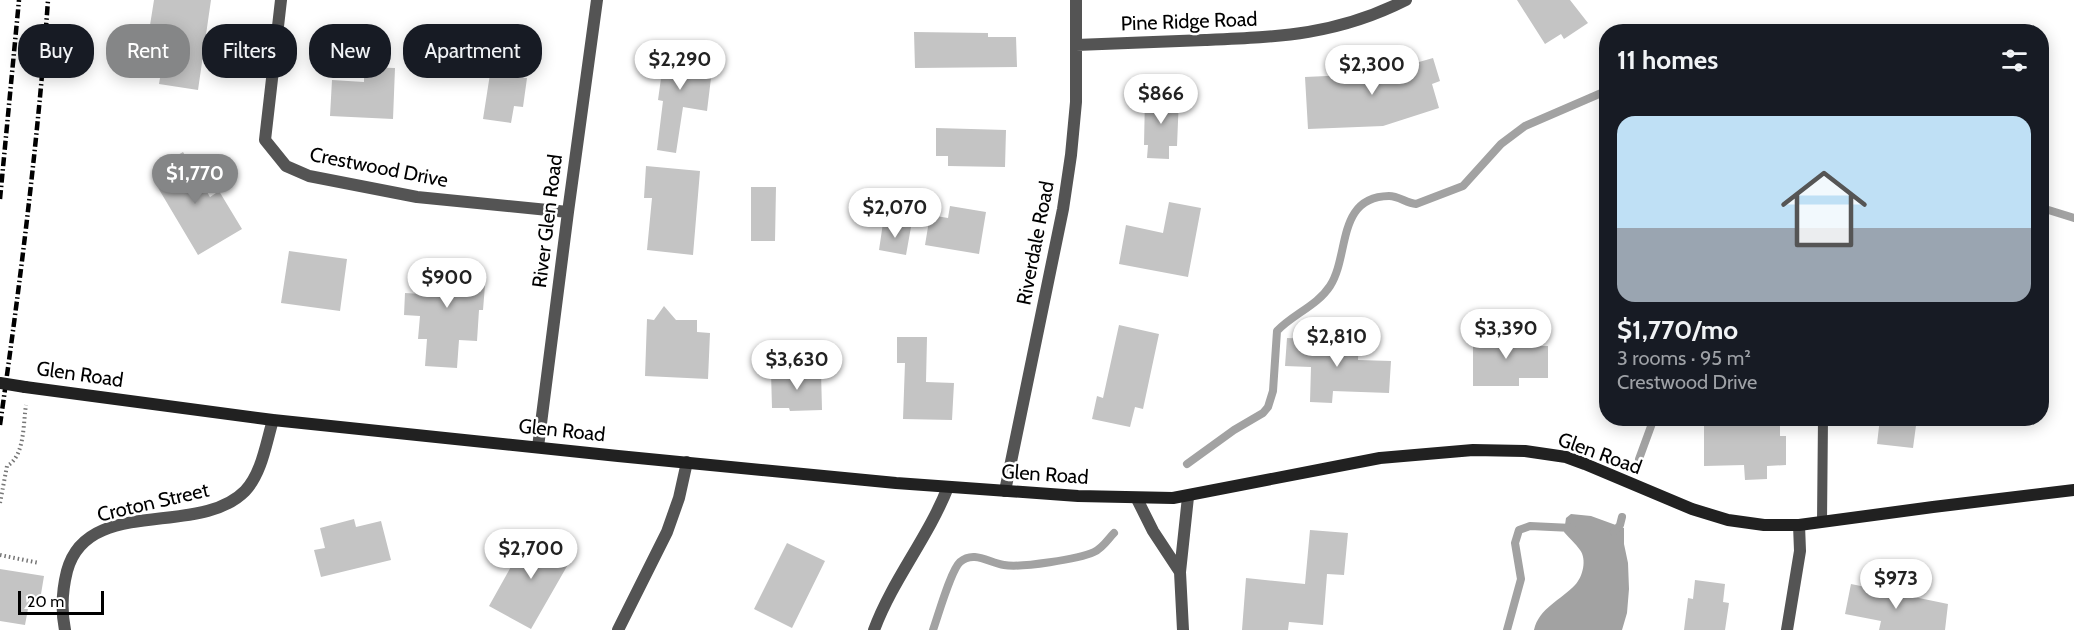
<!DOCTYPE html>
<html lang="en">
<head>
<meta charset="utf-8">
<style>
	body { margin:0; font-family:Cabin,sans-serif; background:#20242c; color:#f1f3f6; height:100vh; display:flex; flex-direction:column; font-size:22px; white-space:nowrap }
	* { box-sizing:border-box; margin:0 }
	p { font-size:20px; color:#9ea1a6 }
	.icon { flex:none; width:33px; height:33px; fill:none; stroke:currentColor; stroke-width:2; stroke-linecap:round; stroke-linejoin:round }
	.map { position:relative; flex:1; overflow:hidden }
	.sheet { position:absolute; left:1599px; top:24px; width:450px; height:402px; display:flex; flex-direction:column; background:#171b24; border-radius:24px; box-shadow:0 3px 15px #0003 }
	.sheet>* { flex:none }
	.hud { position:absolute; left:18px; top:24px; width:570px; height:54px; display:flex; gap:12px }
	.scale { position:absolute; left:18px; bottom:15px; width:86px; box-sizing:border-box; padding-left:6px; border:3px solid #000; border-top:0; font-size:16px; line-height:21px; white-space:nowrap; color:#000; -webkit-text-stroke:4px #fff; paint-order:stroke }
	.price { position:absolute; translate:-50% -51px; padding:0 14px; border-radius:21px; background:#fff; color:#222; font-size:20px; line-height:39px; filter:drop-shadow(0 2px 3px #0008) }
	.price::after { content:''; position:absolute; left:50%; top:36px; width:18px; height:14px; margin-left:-9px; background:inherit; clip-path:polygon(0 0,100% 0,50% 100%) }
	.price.active { background:#858687; color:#fff }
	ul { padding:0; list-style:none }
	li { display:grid; align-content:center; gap:12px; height:318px; padding:0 18px }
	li+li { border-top:2px solid #363941 }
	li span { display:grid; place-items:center; height:186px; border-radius:18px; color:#555 }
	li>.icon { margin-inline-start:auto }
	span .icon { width:108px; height:108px; fill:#fffc; stroke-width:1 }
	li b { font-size:26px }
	h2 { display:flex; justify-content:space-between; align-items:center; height:72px; padding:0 18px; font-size:26px }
	.chip { padding:0 21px; border-radius:24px; background:#171b24; box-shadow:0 3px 15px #0003; font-size:21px; line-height:54px }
	.chip.active { background:#858687; color:#fff }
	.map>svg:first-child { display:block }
</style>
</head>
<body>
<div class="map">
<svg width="2074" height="630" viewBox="0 0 2074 630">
	<rect width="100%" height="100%" fill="#fff"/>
	<path fill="#a2a2a2" d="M 1571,514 L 1591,516 L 1624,528 L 1624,544 L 1628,563 L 1629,589 L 1627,613 L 1622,630 L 1534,630 C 1539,608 1561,600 1575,585 C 1583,577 1587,559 1580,550 C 1576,544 1569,538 1564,532 L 1566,518 Z"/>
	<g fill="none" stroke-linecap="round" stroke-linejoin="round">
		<path stroke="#a2a2a2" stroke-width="8" d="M 2042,208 L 2074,218
			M 1639,459 L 1654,418
			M 1187,464 L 1234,430 L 1263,413 L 1268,407 L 1273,391 L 1277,331 C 1293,314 1317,306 1330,286 C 1350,255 1336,197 1389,196 C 1399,196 1406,203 1416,204 L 1463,186 L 1501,144 L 1525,126 L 1606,91
			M 1614,532 L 1620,525 L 1622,517
			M 933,630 C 938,616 951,570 960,562 C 974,550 989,563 1004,565 C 1021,568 1079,559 1094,552 C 1103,548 1108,539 1114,533
			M 1507,630 L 1521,579 L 1515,543 L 1519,530 L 1530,526 L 1572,528"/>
	</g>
	<path fill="#c4c4c4" d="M 154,0 L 211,0 L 198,90 L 159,84 L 162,66 L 144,63 Z
		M 1517,0 L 1570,0 L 1588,23 L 1564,39 L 1561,34 L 1545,44 Z
		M 489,28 L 523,33 L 517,77 L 527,78 L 523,107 L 514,106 L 511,123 L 483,119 L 490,74 L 483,73 Z
		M 914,32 L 988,33 L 988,37 L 1016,37 L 1017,67 L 915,68 Z
		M 666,42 L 701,47 L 697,76 L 711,78 L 707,111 L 683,107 L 676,153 L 657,150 L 663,101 L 658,100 Z
		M 1408,53 L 1412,64 L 1433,58 L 1440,81 L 1432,84 L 1439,108 L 1383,126 L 1308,129 L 1305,77 L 1391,73 L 1386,59 Z
		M 364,67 L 395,68 L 393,119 L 330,116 L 332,80 L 364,82 Z
		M 1145,96 L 1179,97 L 1177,146 L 1169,146 L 1169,159 L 1147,158 L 1148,145 L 1144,145 Z
		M 936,128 L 1006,130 L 1005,167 L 948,166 L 948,156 L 936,156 Z
		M 183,152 L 210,197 L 219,191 L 242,229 L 198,255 L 154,181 L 162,176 L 157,167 Z
		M 646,166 L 700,171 L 693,255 L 647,250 L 652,198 L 644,198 Z
		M 751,187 L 776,187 L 775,241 L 751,241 Z
		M 1169,202 L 1201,208 L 1188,277 L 1119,264 L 1126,225 L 1163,233 Z
		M 950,206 L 986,212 L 979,254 L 925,245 L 930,215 L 948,218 Z
		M 883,223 L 911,227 L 906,255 L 879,250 Z
		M 289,251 L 347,259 L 340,311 L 281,303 Z
		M 423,260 L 481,265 L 480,284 L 485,285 L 483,310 L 479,310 L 477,341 L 459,340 L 457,368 L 425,366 L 427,339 L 418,339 L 420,316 L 404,315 L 405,293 L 421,294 Z
		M 664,306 L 676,320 L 697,320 L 697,332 L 710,333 L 708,379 L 645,376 L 647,319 L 654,320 Z
		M 1119,325 L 1159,334 L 1143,409 L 1135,407 L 1130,427 L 1092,419 L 1097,396 L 1103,398 Z
		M 1473,331 L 1517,332 L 1517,346 L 1548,346 L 1548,378 L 1519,378 L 1519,386 L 1473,386 Z
		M 897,337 L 927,337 L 926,382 L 954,383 L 952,420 L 903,419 L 905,363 L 897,363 Z
		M 1287,338 L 1359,341 L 1358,360 L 1391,361 L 1389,393 L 1333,391 L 1332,403 L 1310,402 L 1311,367 L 1285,366 Z
		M 821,371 L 822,410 L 790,411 L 789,408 L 772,408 L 771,372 Z
		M 1880,418 L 1917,418 L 1913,448 L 1877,444 Z
		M 1780,425 L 1780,436 L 1786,436 L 1786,465 L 1767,466 L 1767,479 L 1745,480 L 1744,465 L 1704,466 L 1704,426 Z
		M 354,519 L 356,527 L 381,521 L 391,560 L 321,577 L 314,550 L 325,548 L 320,528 Z
		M 1310,530 L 1348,533 L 1344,575 L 1327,574 L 1323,625 L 1289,622 L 1288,630 L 1242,630 L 1246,578 L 1305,584 Z
		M 531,531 L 574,554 L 531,629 L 489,606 Z
		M 787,543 L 825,561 L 792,628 L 754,609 Z
		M 0,569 L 44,576 L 40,600 L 30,598 L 25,625 L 0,621 Z
		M 1695,580 L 1725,584 L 1723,602 L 1729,603 L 1725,630 L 1684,630 L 1688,598 L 1693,599 Z
		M 1851,584 L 1948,604 L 1945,630 L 1879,630 L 1881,621 L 1845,614 Z"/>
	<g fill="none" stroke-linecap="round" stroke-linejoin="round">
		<path stroke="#767676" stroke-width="4" stroke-dasharray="1.5 3" stroke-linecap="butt" d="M 0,503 L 7,466 C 25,456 23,424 26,405
			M 0,555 L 39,563"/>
		<path stroke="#545454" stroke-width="10" d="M 1822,522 L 1823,418"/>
		<path stroke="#545454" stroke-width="12" d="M 281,0 L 265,140 L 286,166 L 309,176 L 417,197 L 568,212
			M 1076,45 C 1119,43 1162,42 1205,40 C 1280,37 1337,35 1406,0
			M 538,447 L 568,212 L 597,0
			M 1005,491 L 1063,209 L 1071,155 L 1076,102 L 1076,0
			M 1137,499 L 1153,531 L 1180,572
			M 65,630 C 61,610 62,591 67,571 C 87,495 199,538 245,491 C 262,473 266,443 273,420
			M 618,630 L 667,532 L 679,498 L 687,462
			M 874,630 C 893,579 928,538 948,487
			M 1183,630 L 1180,572 L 1188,497
			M 1787,630 L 1800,551 L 1799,525"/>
		<path stroke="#212121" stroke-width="12" d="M 25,387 L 273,420 L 618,456 L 896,483 L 1078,496 L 1173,498 L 1380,458 L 1473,450 L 1525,451 L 1566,457 L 1585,464 L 1692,509 L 1728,520 L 1764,525 L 1799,525 L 1933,507 L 2074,490"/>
		<path stroke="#000" stroke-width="4.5" stroke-dasharray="9 3 1.5 3" stroke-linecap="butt" d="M 0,199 L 19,0
			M 0,425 C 20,284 38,142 48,0"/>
		<path stroke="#212121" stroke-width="12" d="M 0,383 L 25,387"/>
	</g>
	<g text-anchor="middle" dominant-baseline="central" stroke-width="5" stroke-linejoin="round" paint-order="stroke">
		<g font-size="20" fill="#000" stroke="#fff">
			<text transform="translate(1189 21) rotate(-2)">Pine Ridge Road</text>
			<text transform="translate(379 167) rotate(11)">Crestwood Drive</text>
			<text transform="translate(547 221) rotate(-83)">River Glen Road</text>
			<text transform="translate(1035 243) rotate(-79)">Riverdale Road</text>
			<text transform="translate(80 374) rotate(8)">Glen Road</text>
			<text transform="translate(562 430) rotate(6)">Glen Road</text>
			<text transform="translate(1600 453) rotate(20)">Glen Road</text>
			<text transform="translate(1045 474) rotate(4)">Glen Road</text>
			<text transform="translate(153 502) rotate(-13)">Croton Street</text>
		</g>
	</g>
</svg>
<div class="scale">20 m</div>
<b class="price" style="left:680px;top:91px">$2,290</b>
<b class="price" style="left:1372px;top:96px">$2,300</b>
<b class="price" style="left:1161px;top:125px">$866</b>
<b class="price active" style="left:195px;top:205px">$1,770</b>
<b class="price" style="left:895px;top:239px">$2,070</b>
<b class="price" style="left:447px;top:309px">$900</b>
<b class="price" style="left:1506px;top:360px">$3,390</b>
<b class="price" style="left:1337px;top:368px">$2,810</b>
<b class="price" style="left:797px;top:391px">$3,630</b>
<b class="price" style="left:531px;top:580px">$2,700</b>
<b class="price" style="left:1896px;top:610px">$973</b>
<div class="hud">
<a class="chip">Buy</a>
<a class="chip active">Rent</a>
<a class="chip">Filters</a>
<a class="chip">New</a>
<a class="chip">Apartment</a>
</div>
<section class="sheet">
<h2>11 homes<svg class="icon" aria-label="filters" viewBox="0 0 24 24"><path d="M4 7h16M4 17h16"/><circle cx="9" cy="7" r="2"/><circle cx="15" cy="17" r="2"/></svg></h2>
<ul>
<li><span style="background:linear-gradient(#bfe0f5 60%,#9aa5b1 0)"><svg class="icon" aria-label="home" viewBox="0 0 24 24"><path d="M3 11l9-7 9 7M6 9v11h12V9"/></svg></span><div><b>$1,770/mo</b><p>3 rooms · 95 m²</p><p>Crestwood Drive</p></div></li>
</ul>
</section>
</div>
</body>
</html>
